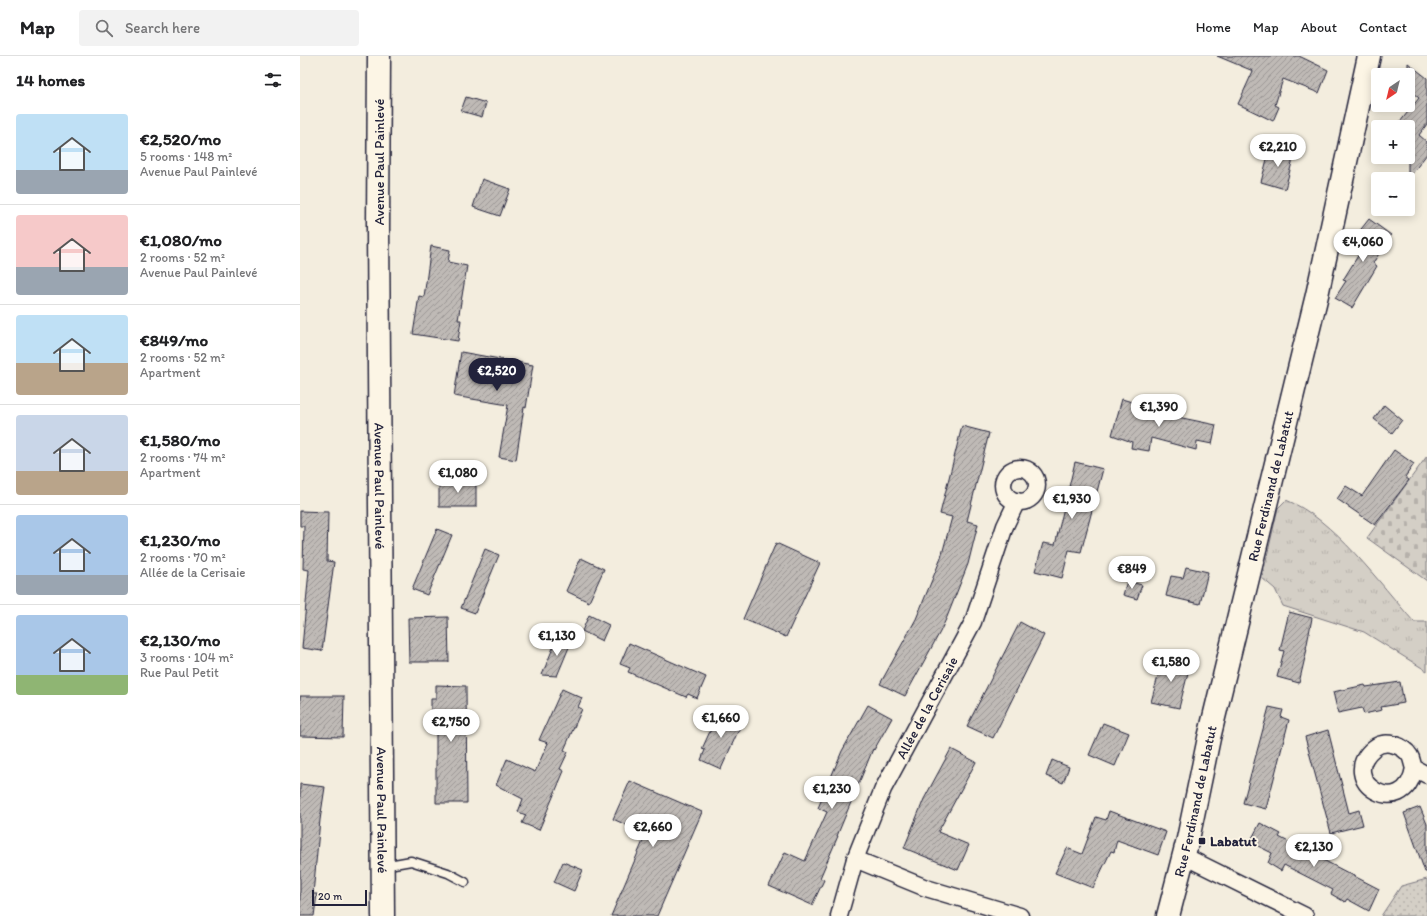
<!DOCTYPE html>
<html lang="en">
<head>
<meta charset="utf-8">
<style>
	body { margin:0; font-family:Itim,sans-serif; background:#f2f2f2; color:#202124; height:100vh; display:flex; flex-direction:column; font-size:15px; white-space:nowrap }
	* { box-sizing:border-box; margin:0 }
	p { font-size:13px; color:#757577 }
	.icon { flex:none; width:22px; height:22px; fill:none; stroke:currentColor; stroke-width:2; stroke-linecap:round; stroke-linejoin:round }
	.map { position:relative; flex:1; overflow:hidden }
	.drawer { display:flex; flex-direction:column; background:#fff; width:300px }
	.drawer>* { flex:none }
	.needle { width:26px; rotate:215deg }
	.tools { position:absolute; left:1071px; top:12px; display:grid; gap:8px }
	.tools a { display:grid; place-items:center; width:44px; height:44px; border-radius:4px; background:#fff; box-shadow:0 2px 10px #0003; font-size:20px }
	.scale { position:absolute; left:12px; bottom:10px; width:55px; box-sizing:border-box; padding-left:4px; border:2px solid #22223b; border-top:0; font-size:11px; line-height:14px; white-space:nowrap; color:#22223b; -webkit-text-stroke:3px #fcf5e5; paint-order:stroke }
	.price { position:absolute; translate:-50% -34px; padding:0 9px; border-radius:14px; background:#fff; color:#222; font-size:13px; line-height:26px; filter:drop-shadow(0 1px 2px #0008) }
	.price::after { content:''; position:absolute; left:50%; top:24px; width:12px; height:9px; margin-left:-6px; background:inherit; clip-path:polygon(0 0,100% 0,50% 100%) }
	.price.selected { background:#22223b; color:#fff }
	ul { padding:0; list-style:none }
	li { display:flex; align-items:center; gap:12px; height:100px; padding:0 16px }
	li+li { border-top:1px solid #e0e0e0 }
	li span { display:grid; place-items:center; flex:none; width:112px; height:80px; border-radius:4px; color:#555 }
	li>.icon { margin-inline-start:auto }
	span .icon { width:48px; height:48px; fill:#fffc; stroke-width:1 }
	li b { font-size:17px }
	h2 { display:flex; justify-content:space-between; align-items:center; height:48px; padding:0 16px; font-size:17px }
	header { display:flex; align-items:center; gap:24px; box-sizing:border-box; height:56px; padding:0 20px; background:#fff; border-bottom:1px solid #e0e0e0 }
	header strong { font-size:19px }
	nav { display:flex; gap:22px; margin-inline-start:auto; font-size:14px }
	.search { width:280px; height:36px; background:#f2f2f2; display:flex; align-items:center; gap:10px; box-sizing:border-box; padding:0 14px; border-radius:4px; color:#757577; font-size:15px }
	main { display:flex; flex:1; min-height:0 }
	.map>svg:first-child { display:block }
</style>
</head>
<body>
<header>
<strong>Map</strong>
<div class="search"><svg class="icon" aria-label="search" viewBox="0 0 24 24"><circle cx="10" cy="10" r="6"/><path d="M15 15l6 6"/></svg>Search here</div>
<nav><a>Home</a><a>Map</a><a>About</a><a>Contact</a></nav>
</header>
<main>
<section class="drawer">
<h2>14 homes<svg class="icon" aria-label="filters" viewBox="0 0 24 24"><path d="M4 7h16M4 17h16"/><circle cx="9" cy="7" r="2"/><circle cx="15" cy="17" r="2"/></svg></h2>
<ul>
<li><span style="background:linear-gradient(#bfe0f5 70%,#9aa5b1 0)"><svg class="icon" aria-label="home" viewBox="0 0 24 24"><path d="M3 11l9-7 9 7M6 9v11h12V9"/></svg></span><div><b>€2,520/mo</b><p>5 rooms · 148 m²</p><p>Avenue Paul Painlevé</p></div></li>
<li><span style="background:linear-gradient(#f6c9c9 65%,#9aa5b1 0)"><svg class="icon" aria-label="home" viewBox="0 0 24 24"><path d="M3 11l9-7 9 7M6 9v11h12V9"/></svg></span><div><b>€1,080/mo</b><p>2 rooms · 52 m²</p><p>Avenue Paul Painlevé</p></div></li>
<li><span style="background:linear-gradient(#bfe0f5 60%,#b9a48a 0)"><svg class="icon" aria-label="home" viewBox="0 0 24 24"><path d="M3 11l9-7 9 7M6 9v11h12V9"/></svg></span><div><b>€849/mo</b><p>2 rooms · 52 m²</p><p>Apartment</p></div></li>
<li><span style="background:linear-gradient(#c9d6e8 70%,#b9a48a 0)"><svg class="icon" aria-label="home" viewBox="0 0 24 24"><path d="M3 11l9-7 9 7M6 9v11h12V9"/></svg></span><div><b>€1,580/mo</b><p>2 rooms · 74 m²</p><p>Apartment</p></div></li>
<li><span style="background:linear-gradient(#a9c7e8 75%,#9aa5b1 0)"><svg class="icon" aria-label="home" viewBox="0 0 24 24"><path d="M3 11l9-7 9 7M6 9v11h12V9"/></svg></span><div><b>€1,230/mo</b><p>2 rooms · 70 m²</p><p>Allée de la Cerisaie</p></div></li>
<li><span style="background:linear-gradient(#a9c7e8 75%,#8fb573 0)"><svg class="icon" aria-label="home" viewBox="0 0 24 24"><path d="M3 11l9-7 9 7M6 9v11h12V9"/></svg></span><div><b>€2,130/mo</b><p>3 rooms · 104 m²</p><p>Rue Paul Petit</p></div></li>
</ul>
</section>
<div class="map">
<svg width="1127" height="860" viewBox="0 0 1127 860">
	<defs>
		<pattern id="grass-tufts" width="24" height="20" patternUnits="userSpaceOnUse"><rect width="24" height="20" fill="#d4cfc6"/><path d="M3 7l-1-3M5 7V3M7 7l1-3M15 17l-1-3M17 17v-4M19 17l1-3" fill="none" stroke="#b6b1ab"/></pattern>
		<pattern id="cemetery-stones" width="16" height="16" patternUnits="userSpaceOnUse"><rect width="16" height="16" fill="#d4cfc6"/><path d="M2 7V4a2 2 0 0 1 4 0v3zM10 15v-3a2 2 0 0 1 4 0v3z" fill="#b6b1ab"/></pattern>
		<pattern id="park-dots" width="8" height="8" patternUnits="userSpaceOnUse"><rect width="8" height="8" fill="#d4cfc6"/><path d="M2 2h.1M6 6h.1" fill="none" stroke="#b6b1ab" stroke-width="1.8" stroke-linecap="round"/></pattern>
		<pattern id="building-hatch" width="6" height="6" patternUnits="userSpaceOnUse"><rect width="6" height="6" fill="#bfbab6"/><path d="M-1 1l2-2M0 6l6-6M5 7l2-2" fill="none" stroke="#9b9795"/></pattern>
	</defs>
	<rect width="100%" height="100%" fill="#f3edde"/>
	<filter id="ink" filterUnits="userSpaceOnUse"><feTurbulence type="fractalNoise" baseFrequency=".025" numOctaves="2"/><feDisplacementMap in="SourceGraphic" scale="8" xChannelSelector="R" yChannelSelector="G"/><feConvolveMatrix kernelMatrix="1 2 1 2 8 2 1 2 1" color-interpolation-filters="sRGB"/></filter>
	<g filter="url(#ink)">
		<path fill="url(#grass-tufts)" stroke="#7b7880" d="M 986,444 C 1033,462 1080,528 1114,566 L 1127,566 L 1127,615 L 1064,576 L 983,550 L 975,533 L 962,522 L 978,452 Z"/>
		<path fill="url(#cemetery-stones)" stroke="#7b7880" d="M 1127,400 L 1127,525 L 1067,482 Z"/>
		<path fill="url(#park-dots)" stroke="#7b7880" d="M 1127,823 L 1127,860 L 1081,860 L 1101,830 Z"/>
		<path fill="url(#building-hatch)" stroke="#22223b" d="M 917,0 L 999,0 L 1028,14 L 1019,37 L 983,23 L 975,49 L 979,51 L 973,65 L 938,48 L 953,15 Z
			M 1108,7 L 1127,22 L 1127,68 L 1119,79 L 1127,86 L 1127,98 L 1108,123 L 1108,71 L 1096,71 L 1119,42 L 1108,33 Z
			M 166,41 L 186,47 L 182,61 L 161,55 Z
			M 970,92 L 994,99 L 985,133 L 961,126 Z
			M 182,123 L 210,133 L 200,160 L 173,151 Z
			M 1069,163 L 1091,179 L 1073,207 L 1077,210 L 1052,252 L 1035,242 L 1046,225 L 1043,224 L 1064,190 L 1054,182 Z
			M 131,190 L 150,194 L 148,206 L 167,210 L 158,264 L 161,264 L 158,285 L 113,278 L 119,240 L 124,241 Z
			M 161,296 L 233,309 L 226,352 L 224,351 L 216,404 L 199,401 L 208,349 L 154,340 Z
			M 822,343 L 845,350 L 844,354 L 916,369 L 912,388 L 897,385 L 896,394 L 851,382 L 849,395 L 831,392 L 832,386 L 812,379 Z
			M 1084,349 L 1102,364 L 1092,377 L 1074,363 Z
			M 662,370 L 689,377 L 667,465 L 678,468 L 668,508 L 647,561 L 640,576 L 605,640 L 580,628 L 616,563 L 641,502 L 652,461 L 640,458 Z
			M 1094,394 L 1114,408 L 1105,421 L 1109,424 L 1075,469 L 1037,443 L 1046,430 L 1062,440 Z
			M 775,406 L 803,413 L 781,496 L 769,494 L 762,522 L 735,515 L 743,487 L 755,489 Z
			M 139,424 L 176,424 L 176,451 L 139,451 Z
			M 0,455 L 28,456 L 27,505 L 34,506 L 22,595 L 2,592 L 9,514 L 3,513 L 4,470 L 0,470 Z
			M 137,473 L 152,479 L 127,539 L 112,533 Z
			M 476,487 L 520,507 L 486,581 L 443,563 Z
			M 185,493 L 199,499 L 175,557 L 161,552 Z
			M 281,502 L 304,513 L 289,546 L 266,535 Z
			M 886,511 L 908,516 L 900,548 L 866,540 L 871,520 L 883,522 Z
			M 827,525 L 842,529 L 837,543 L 823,539 Z
			M 989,556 L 1012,562 L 1006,593 L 1007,593 L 999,627 L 977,621 L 984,595 L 980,594 Z
			M 289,559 L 309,569 L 302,585 L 282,575 Z
			M 148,561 L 149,606 L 109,606 L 108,562 Z
			M 720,566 L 744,579 L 693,682 L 667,670 Z
			M 257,582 L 272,584 L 257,620 L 242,619 Z
			M 329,587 L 406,621 L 397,642 L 388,638 L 386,641 L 328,616 L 330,612 L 320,608 Z
			M 863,602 L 890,609 L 879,652 L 851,646 Z
			M 1100,626 L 1104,647 L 1081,651 L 1082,654 L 1064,658 L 1062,652 L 1038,657 L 1033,636 L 1065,629 L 1066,631 Z
			M 136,629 L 166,630 L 167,747 L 136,747 L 136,668 L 131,668 L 131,643 L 136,643 Z
			M 262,633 L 282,642 L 278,651 L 282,653 L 264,694 L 268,696 L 260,713 L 264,715 L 239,774 L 222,767 L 226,759 L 218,756 L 223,743 L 196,729 L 207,703 L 235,716 L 248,687 L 239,684 Z
			M 0,640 L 44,640 L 43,681 L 0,680 Z
			M 568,649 L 592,662 L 574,694 L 573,693 L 537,780 L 538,780 L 520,822 L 524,824 L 512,849 L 469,830 L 485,796 L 505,805 L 527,756 L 518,752 L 542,695 Z
			M 969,651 L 983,654 L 981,661 L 989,664 L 966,753 L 943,747 Z
			M 424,653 L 444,662 L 421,713 L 401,704 L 405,694 L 402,693 L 416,662 L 419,663 Z
			M 803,667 L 829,677 L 815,710 L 789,699 Z
			M 1028,674 L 1049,757 L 1059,754 L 1063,769 L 1031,777 L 1005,681 Z
			M 651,693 L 676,706 L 638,776 L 669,789 L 658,814 L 604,792 L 624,743 Z
			M 752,704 L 769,711 L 763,727 L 746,720 Z
			M 330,725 L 402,756 L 357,860 L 311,860 L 346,778 L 313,763 Z
			M 0,728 L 25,731 L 20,764 L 13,838 L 17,838 L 14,860 L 0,860 Z
			M 1120,751 L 1127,768 L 1127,816 L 1125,816 L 1104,757 Z
			M 809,755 L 866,776 L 858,799 L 817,784 L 814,796 L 811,795 L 793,832 L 755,817 L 767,792 L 782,798 L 796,761 L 806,764 Z
			M 960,767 L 981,778 L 979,781 L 1079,833 L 1069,855 L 1047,843 L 1045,846 L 1031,838 L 1033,834 L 984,809 L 981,815 L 968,807 L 972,797 L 950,786 Z
			M 263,806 L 283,814 L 274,835 L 254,826 Z"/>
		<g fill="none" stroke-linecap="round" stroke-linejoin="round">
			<g stroke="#22223b" stroke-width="11">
				<path id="lane" d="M 83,810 L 111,805 L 148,817 L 165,826"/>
			</g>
			<g stroke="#22223b" stroke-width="19">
				<g id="street">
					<circle cx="720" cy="429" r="17"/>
					<path d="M 1114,712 C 1105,767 1034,725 1074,692 C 1085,683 1103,689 1110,700 C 1112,703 1112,708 1114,712 L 1127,719"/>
					<path d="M 884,800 L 1005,860"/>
					<path d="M 555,803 L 626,832 L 720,860"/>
					<path id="s1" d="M 539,860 L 555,803 L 583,733 L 673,566 L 705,470 L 717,445"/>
				</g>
			</g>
			<g stroke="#22223b" stroke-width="25">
				<g id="secondary">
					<path id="s2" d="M 79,0 L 78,171 L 83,860"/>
					<path id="s3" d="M 868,860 L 888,783 L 909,682 L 1017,239 L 1069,0"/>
				</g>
			</g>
			<use href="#lane" stroke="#fcf5e5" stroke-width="8"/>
			<use href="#street" stroke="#fcf5e5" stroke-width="16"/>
			<use href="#secondary" stroke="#fcf5e5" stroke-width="22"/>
		</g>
	</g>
	<rect fill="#22223b" stroke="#fcf5e5" stroke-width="1.5" x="898" y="781" width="8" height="8" rx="2"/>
	<g text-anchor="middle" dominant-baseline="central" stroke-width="3.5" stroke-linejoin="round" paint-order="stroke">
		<g font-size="14" fill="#22223b" stroke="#fcf5e5">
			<text transform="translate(79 106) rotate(-90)">Avenue Paul Painlevé</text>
			<text stroke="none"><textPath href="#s2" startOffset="430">Avenue Paul Painlevé</textPath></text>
			<text stroke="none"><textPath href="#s3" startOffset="442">Rue Ferdinand de Labatut</textPath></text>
			<text stroke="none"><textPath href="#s1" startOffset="227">Allée de la Cerisaie</textPath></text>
			<text stroke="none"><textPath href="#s3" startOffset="118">Rue Ferdinand de Labatut</textPath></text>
			<text stroke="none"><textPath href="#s2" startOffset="754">Avenue Paul Painlevé</textPath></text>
		</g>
		<g font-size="14" font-weight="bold" fill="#22223b" stroke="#fcf5e5" text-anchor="start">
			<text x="910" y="785">Labatut</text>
		</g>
	</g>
</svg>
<div class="tools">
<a><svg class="needle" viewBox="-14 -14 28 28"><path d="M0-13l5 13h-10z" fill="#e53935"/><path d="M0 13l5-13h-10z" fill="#757577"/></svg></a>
<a>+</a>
<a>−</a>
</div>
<div class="scale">20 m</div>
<b class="price" style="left:978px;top:112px">€2,210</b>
<b class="price" style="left:1063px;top:207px">€4,060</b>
<b class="price selected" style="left:197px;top:336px">€2,520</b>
<b class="price" style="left:859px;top:372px">€1,390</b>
<b class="price" style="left:158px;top:438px">€1,080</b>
<b class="price" style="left:772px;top:464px">€1,930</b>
<b class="price" style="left:832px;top:534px">€849</b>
<b class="price" style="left:257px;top:601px">€1,130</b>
<b class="price" style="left:871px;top:627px">€1,580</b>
<b class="price" style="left:421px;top:683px">€1,660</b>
<b class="price" style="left:151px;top:687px">€2,750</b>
<b class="price" style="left:532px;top:754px">€1,230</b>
<b class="price" style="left:353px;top:792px">€2,660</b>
<b class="price" style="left:1014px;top:812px">€2,130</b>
</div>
</main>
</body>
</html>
